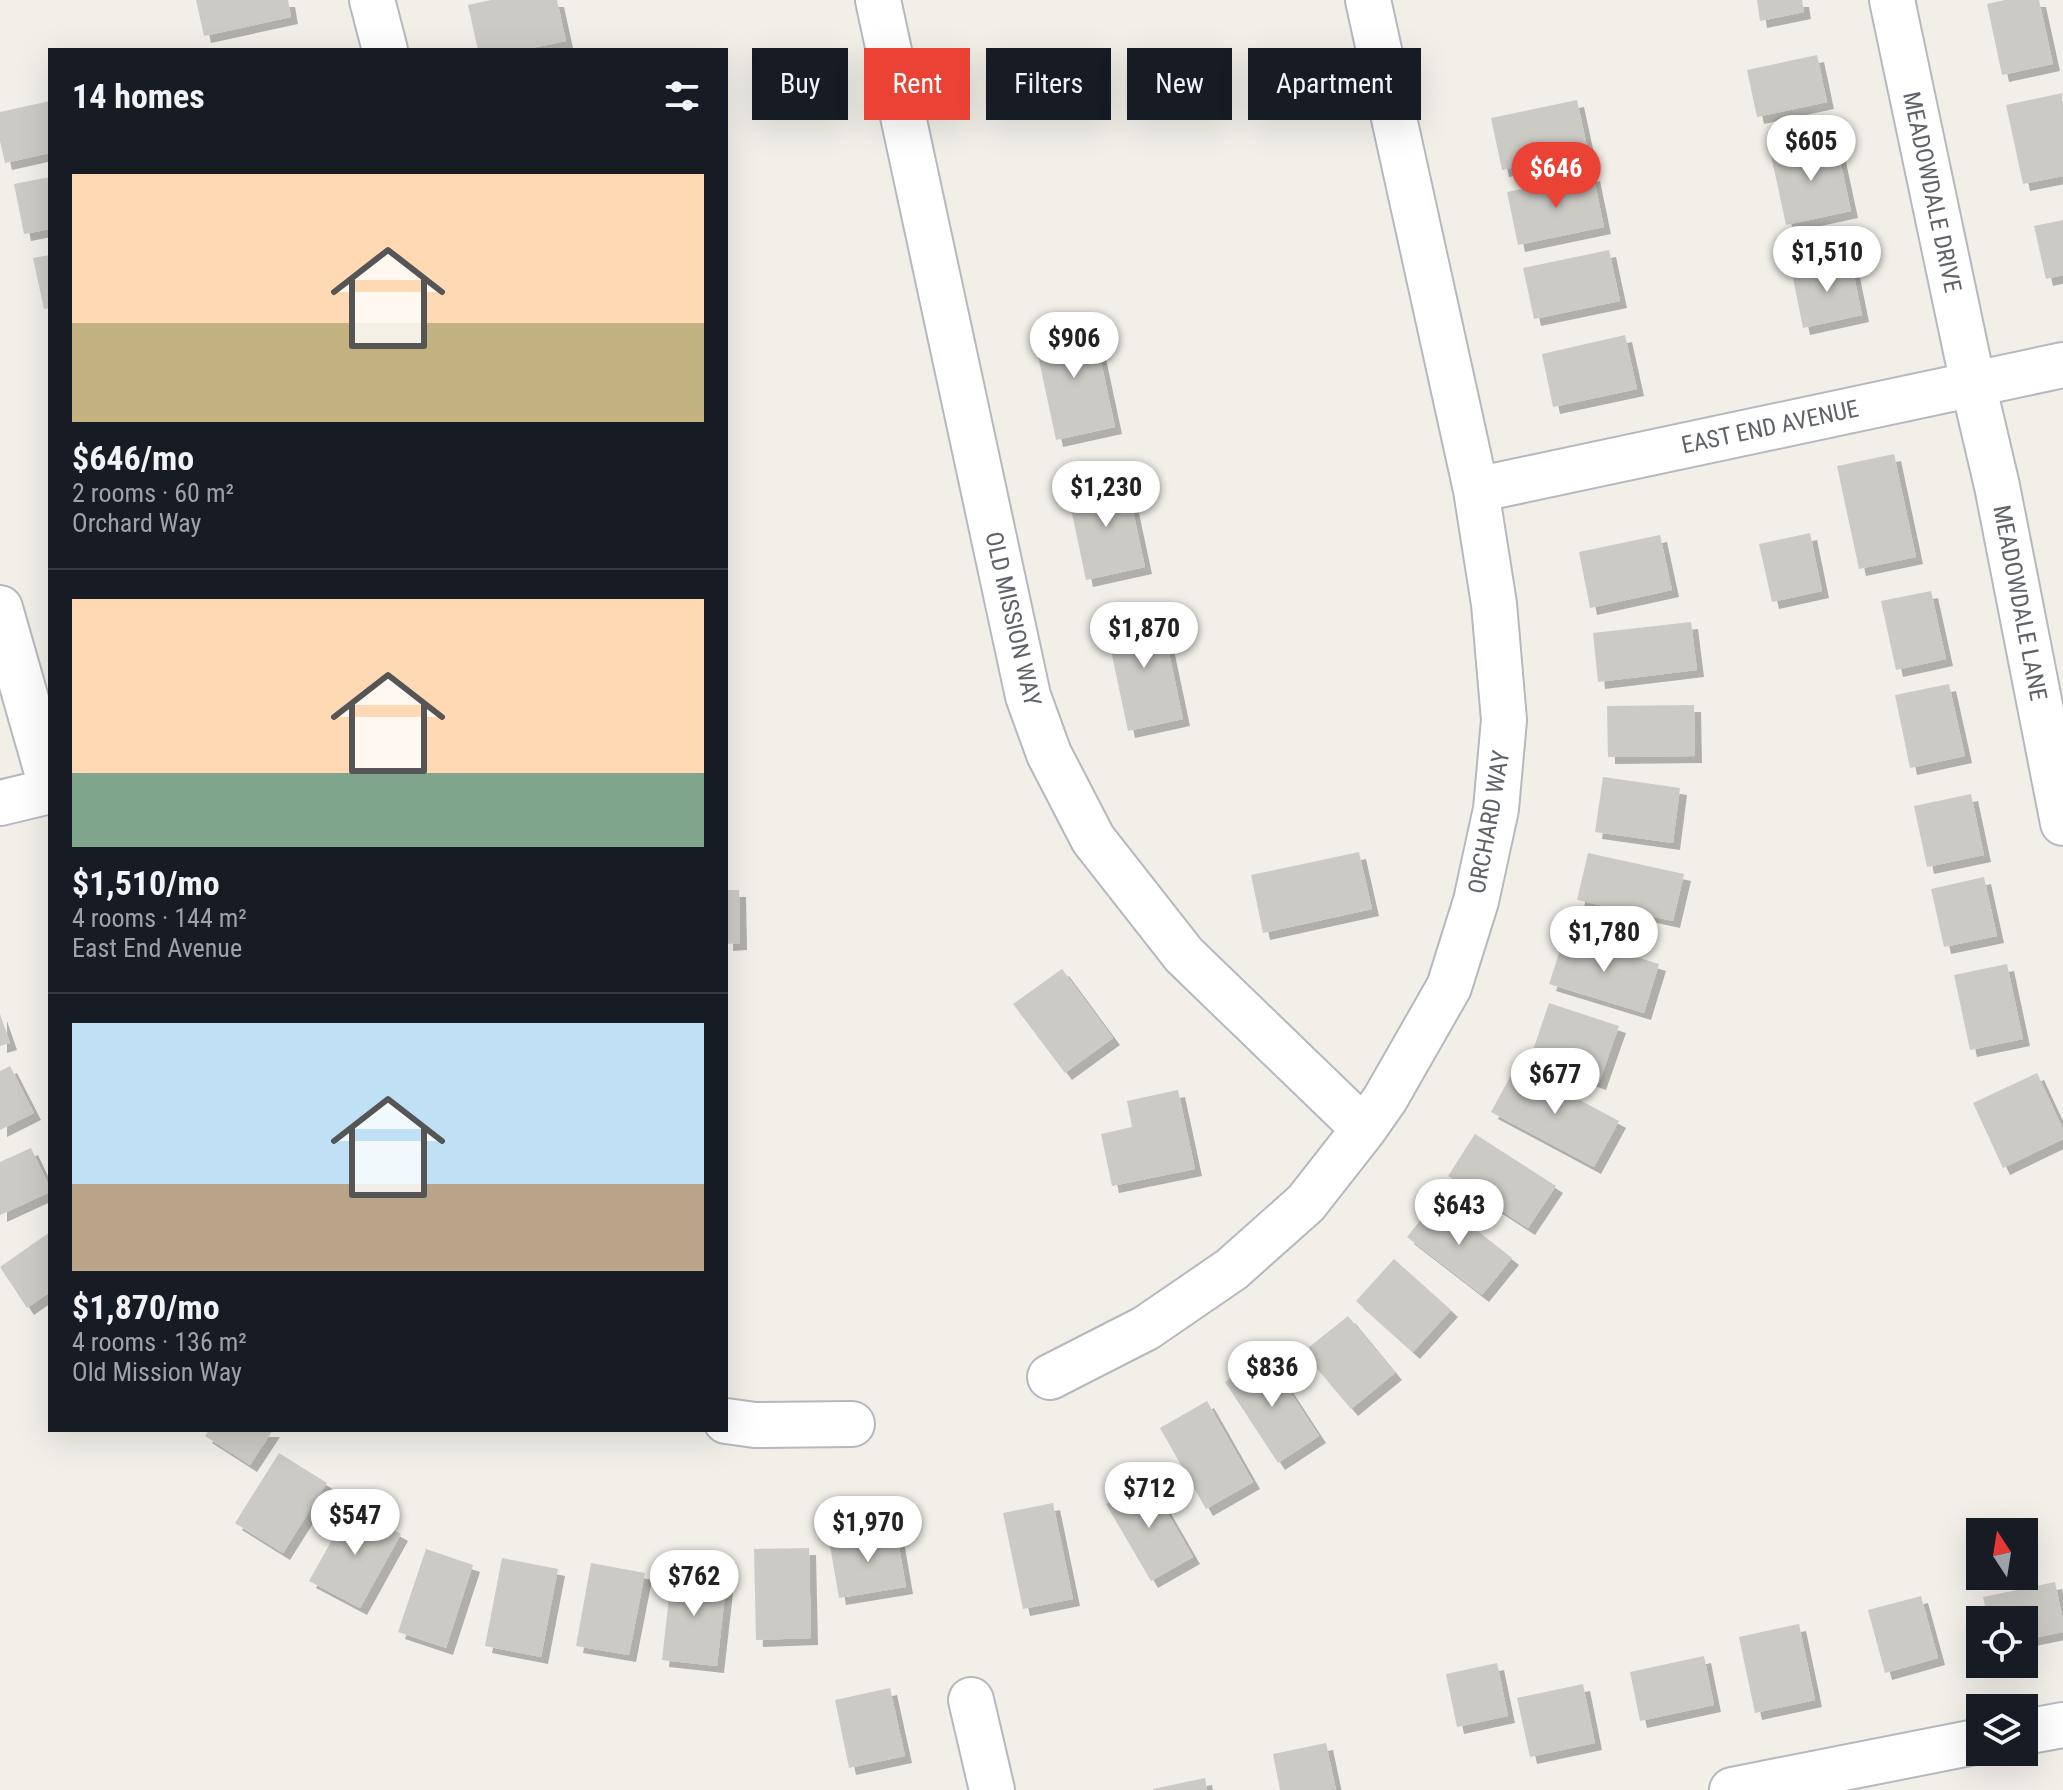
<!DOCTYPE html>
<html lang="en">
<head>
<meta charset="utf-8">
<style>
	body { margin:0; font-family:"Roboto Condensed",sans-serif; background:#242831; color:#f1f3f6; height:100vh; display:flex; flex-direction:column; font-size:30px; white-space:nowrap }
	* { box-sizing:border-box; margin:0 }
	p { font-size:26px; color:#9ea1a6 }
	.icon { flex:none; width:44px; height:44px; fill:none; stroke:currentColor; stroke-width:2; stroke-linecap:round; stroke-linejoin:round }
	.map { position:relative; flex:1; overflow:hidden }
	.panel { position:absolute; left:48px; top:48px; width:680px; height:1384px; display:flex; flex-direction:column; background:#171b24; border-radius:0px; box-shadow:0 8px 32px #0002 }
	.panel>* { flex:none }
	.banner { position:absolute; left:752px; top:48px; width:760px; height:72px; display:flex; gap:16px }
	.needle { width:52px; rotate:348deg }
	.fabs { position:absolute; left:1966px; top:1518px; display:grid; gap:16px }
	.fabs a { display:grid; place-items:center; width:72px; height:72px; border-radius:0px; background:#171b24; box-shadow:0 8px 32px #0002; font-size:40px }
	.price { position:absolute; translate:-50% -68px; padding:0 18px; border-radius:28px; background:#fff; color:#222; font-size:26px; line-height:52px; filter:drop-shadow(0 2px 4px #0008) }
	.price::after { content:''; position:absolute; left:50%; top:48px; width:24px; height:18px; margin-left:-12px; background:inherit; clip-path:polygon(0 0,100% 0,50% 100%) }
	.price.selected { background:#ea4335; color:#fff }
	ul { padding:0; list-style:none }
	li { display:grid; align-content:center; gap:16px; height:424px; padding:0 24px }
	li+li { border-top:2px solid #363941 }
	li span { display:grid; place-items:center; height:248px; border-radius:0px; color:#555 }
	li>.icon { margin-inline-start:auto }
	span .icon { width:144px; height:144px; fill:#fffc; stroke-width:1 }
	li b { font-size:34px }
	h2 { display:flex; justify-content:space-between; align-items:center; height:96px; padding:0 24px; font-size:34px }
	.tag { padding:0 28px; border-radius:0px; background:#171b24; box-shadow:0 8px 32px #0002; font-size:28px; line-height:72px }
	.tag.selected { background:#ea4335; color:#fff }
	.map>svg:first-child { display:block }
</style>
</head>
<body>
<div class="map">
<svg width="2063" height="1790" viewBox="0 0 2063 1790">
	<defs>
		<filter id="shadow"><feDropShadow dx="7" dy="7" stdDeviation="0" flood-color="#0004"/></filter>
	</defs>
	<rect width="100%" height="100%" fill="#f1efe8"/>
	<path fill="#cccac5" filter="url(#shadow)" d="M 196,0 L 288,0 L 291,17 L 204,36 Z
		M 491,0 L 557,0 L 566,41 L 522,50 L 478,50 L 468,5 Z
		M 1757,0 L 1802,0 L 1804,12 L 1760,21 Z
		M 2005,0 L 2039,0 L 2053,64 L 2002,75 L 1987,4 Z
		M 1817,55 L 1827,102 L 1757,117 L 1747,70 Z
		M 2062,93 L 2063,176 L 2023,184 L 2006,105 Z
		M 1577,100 L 1588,151 L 1502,170 L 1491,118 Z
		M 50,101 L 50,153 L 5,163 L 0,141 L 0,112 Z
		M 1836,141 L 1851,211 L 1786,225 L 1771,155 Z
		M 1593,174 L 1604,227 L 1518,245 L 1507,192 Z
		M 50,177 L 50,229 L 24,234 L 14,184 Z
		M 2063,220 L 2063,275 L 2046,279 L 2034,226 Z
		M 1609,250 L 1620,301 L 1534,319 L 1523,268 Z
		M 50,255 L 50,308 L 44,309 L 33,258 Z
		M 1851,261 L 1862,315 L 1803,328 L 1792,273 Z
		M 1092,319 L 1115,427 L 1056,440 L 1033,332 Z
		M 1625,335 L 1637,389 L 1553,407 L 1542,354 Z
		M 1894,454 L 1916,557 L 1859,569 L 1837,466 Z
		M 1126,478 L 1145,567 L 1086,580 L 1067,490 Z
		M 1810,533 L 1822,591 L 1772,602 L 1759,544 Z
		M 1660,535 L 1672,590 L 1590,608 L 1579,552 Z
		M 1931,591 L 1946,659 L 1896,670 L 1881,601 Z
		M 1160,610 L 1183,719 L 1128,731 L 1105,622 Z
		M 1691,622 L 1697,670 L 1598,682 L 1593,633 Z
		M 1949,684 L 1965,756 L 1910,768 L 1895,695 Z
		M 1694,705 L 1695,756 L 1608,757 L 1607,706 Z
		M 1603,777 L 1680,788 L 1673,843 L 1595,832 Z
		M 1971,794 L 1984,855 L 1927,867 L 1914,806 Z
		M 1359,852 L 1372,909 L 1263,933 L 1251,875 Z
		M 1588,853 L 1684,874 L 1673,921 L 1577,900 Z
		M 1984,877 L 1997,936 L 1944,947 L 1931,889 Z
		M 726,890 L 739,890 L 740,943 L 726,944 Z
		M 1565,935 L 1659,964 L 1644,1013 L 1549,984 Z
		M 2007,964 L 2023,1039 L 1970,1050 L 1954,975 Z
		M 1062,969 L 1113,1038 L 1065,1073 L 1013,1004 Z
		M 1549,1003 L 1619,1026 L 1599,1083 L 1530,1059 Z
		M 0,1014 L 10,1043 L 0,1046 Z
		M 10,1066 L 34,1113 L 0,1130 L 0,1071 Z
		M 1516,1066 L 1619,1121 L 1594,1167 L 1491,1112 Z
		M 2037,1073 L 2063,1129 L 2063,1139 L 2003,1168 L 1973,1103 Z
		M 1178,1090 L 1195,1169 L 1112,1186 L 1101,1134 L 1132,1127 L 1127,1101 Z
		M 1475,1134 L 1556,1186 L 1528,1228 L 1448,1176 Z
		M 31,1148 L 50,1188 L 50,1192 L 0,1215 L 0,1162 Z
		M 1437,1199 L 1512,1258 L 1482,1295 L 1407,1237 Z
		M 50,1232 L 50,1292 L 27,1308 L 0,1267 Z
		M 1394,1259 L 1451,1310 L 1413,1352 L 1356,1301 Z
		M 1348,1316 L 1395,1373 L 1351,1409 L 1303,1352 Z
		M 1266,1355 L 1319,1436 L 1278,1463 L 1225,1382 Z
		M 1207,1401 L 1253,1482 L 1206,1509 L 1160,1428 Z
		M 209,1430 L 273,1430 L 250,1465 L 205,1436 Z
		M 279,1453 L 327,1483 L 283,1553 L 235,1523 Z
		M 1148,1479 L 1193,1557 L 1151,1581 L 1106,1504 Z
		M 1053,1503 L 1073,1599 L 1023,1609 L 1003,1513 Z
		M 351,1506 L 401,1534 L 360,1608 L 309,1581 Z
		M 896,1529 L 906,1587 L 839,1598 L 829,1540 Z
		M 809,1548 L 811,1638 L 756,1640 L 754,1549 Z
		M 426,1549 L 473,1565 L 446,1648 L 398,1632 Z
		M 502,1558 L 558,1569 L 541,1657 L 485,1646 Z
		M 591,1563 L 645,1573 L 629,1655 L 576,1646 Z
		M 672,1571 L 727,1577 L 717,1666 L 662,1660 Z
		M 2055,1582 L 2063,1620 L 2063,1632 L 2024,1640 L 2024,1620 L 1988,1620 L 1983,1597 Z
		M 1921,1596 L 1938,1658 L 1885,1673 L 1868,1610 Z
		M 1799,1624 L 1815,1700 L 1755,1713 L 1739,1637 Z
		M 1704,1656 L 1714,1705 L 1640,1721 L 1630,1672 Z
		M 1497,1663 L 1508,1716 L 1457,1727 L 1446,1674 Z
		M 1583,1684 L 1595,1743 L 1530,1757 L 1517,1698 Z
		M 890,1688 L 905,1756 L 849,1768 L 835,1700 Z
		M 1326,1743 L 1336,1790 L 1280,1790 L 1273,1754 Z
		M 1205,1778 L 1207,1790 L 1153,1790 L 1153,1789 Z"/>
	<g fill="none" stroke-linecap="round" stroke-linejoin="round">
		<g stroke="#b5b8bc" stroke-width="48">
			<path id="minor" d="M 372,0 L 385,50
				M 878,0 L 1028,696 L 1049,754 L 1093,839 L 1184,955 L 1364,1129
				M 1892,0 L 1973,384 L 1997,486 L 2063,823
				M 1476,490 L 2063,365
				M 0,608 L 50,783
				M 0,803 L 50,791
				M 1050,1377 L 1146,1328 L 1232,1269 L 1306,1203 L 1364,1129 L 1385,1099 L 1449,987 L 1476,901 L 1496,809 L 1504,720 L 1494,604 L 1476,490 L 1368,0
				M 726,1421 L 755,1425 L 852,1424
				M 971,1700 L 992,1790
				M 2024,1732 L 2063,1725
				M 1732,1790 L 1980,1741"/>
		</g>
		<use href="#minor" stroke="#fff" stroke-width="44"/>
	</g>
	<g text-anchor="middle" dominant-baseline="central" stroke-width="6" stroke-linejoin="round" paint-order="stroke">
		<g font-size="24" fill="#5f6368" stroke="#fff">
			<text transform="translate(1932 192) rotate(78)">MEADOWDALE DRIVE</text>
			<text transform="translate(1770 427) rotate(-12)">EAST END AVENUE</text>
			<text transform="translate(2020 603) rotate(79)">MEADOWDALE LANE</text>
			<text transform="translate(1013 619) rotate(77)">OLD MISSION WAY</text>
			<text transform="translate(1489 822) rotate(-80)">ORCHARD WAY</text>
		</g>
	</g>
</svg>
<div class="fabs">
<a><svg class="needle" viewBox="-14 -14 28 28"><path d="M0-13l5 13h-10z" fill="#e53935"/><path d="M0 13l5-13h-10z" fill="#9ea1a6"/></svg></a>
<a><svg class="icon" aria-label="locate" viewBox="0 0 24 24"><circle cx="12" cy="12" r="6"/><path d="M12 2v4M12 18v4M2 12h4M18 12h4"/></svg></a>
<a><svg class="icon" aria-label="layers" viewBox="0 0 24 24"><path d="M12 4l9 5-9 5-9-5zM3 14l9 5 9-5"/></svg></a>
</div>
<b class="price" style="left:1811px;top:183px">$605</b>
<b class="price selected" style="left:1556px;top:210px">$646</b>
<b class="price" style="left:1827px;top:294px">$1,510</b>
<b class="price" style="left:1074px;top:380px">$906</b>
<b class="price" style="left:1106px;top:529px">$1,230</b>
<b class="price" style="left:1144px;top:670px">$1,870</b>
<b class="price" style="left:1604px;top:974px">$1,780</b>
<b class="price" style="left:1555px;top:1116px">$677</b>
<b class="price" style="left:1459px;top:1247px">$643</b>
<b class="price" style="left:1272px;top:1409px">$836</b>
<b class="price" style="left:1149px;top:1530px">$712</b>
<b class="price" style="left:355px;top:1557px">$547</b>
<b class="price" style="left:868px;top:1564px">$1,970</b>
<b class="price" style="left:694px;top:1618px">$762</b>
<div class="banner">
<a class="tag">Buy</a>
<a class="tag selected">Rent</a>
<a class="tag">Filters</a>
<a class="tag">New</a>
<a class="tag">Apartment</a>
</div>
<section class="panel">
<h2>14 homes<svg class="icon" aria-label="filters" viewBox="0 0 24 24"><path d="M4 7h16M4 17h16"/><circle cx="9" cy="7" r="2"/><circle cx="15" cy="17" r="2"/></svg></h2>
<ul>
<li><span style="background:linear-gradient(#ffd9b3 60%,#c2b280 0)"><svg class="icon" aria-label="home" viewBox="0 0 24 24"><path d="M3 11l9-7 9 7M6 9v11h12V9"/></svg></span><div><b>$646/mo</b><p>2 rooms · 60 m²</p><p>Orchard Way</p></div></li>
<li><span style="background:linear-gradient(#ffd9b3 70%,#7fa58c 0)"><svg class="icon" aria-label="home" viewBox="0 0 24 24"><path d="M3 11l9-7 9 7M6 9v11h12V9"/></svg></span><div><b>$1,510/mo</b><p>4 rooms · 144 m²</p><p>East End Avenue</p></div></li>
<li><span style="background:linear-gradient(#bfe0f5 65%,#b9a48a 0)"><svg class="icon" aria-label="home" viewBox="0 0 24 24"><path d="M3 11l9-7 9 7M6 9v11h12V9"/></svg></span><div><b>$1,870/mo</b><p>4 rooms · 136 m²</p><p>Old Mission Way</p></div></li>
</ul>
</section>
</div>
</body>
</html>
